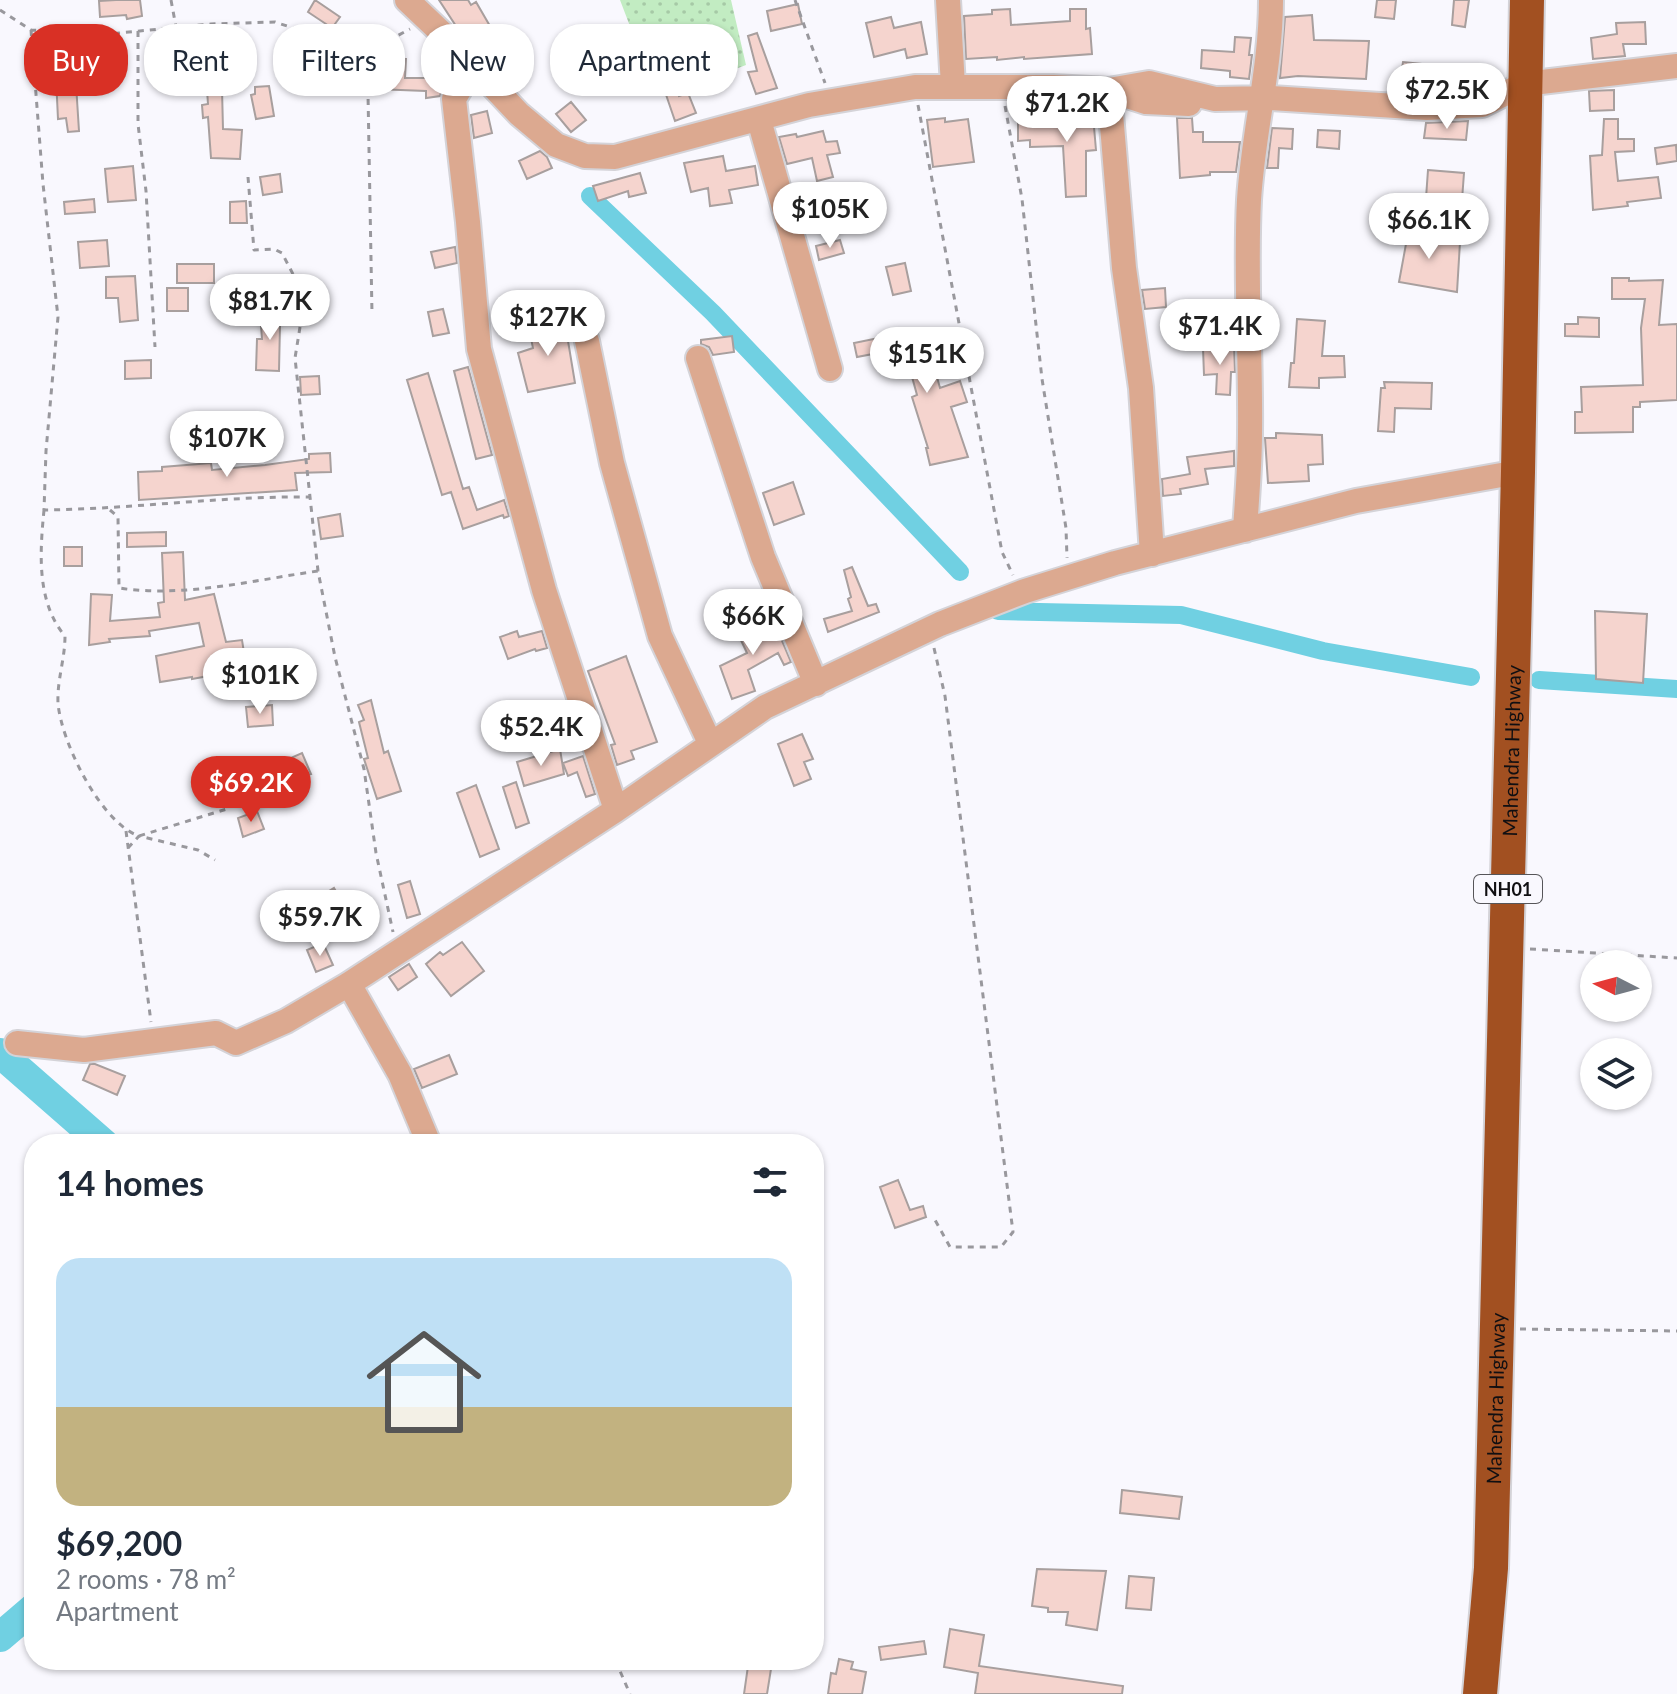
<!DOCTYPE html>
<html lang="en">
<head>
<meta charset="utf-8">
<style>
	body { margin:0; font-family:Lato,sans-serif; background:#f2f2f3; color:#1f2937; height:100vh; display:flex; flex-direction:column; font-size:30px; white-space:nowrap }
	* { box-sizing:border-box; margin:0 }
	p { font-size:26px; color:#747a83 }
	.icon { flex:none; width:44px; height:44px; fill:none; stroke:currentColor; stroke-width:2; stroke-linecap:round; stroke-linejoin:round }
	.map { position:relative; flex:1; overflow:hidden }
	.side { position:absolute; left:24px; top:1134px; width:800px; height:536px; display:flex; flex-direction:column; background:#fff; border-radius:32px; box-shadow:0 2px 6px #0004 }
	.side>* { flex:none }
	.hud { position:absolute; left:24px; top:24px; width:800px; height:72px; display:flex; gap:16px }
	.needle { width:52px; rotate:276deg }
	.fabs { position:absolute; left:1580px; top:950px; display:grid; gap:16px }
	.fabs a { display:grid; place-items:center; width:72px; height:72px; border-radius:50%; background:#fff; box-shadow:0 2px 6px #0004; font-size:40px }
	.price { position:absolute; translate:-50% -68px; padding:0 18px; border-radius:28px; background:#fff; color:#222; font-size:26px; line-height:52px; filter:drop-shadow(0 2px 4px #0008) }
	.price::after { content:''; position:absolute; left:50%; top:48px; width:24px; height:18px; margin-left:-12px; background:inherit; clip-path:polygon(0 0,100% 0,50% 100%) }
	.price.on { background:#d93025; color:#fff }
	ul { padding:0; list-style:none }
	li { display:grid; align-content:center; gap:16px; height:424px; padding:0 32px }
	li+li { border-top:2px solid #e0e1e3 }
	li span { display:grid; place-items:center; height:248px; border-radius:24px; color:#555 }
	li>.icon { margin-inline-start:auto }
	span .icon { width:144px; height:144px; fill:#fffc; stroke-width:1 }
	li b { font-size:34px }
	h2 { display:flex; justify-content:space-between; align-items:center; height:96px; padding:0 32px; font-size:34px }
	.tag { padding:0 28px; border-radius:32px; background:#fff; box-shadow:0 2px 6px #0004; font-size:28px; line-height:72px }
	.tag.on { background:#d93025; color:#fff }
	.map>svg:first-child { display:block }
</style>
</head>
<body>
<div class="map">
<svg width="1677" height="1694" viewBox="0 0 1677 1694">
	<defs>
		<pattern id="grass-dots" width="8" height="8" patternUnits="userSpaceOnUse" patternTransform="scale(2)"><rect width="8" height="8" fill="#c2ecc2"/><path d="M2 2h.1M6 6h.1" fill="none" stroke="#a6c9a6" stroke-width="1.8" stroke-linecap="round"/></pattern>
	</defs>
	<rect width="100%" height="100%" fill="#f9f8fe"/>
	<path fill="url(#grass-dots)" d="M 620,0 L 731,0 L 746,65 L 688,87 L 670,24 L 633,34 Z"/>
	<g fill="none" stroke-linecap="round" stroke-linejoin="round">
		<path stroke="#70d0e2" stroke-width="18" d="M 590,196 L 713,313 L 960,572
			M 998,611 L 1181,615 L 1323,651 L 1471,677
			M 1539,680 L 1677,689"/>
		<path stroke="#70d0e2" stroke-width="30" d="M 0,1053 L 104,1144
			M 0,1637 L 34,1608"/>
	</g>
	<path fill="#f5d4ce" stroke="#a89f9e" stroke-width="2" d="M 116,0 L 140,0 L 142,16 L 127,19 L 126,15 L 100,17 L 99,1 Z
		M 315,0 L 340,17 L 332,28 L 308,12 Z
		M 439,0 L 468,0 L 471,5 L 476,2 L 494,33 L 482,41 L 475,29 L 466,35 L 456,26 Z
		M 1377,0 L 1396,0 L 1394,19 L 1375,17 Z
		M 1454,0 L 1469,0 L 1465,27 L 1452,25 Z
		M 798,4 L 802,24 L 771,31 L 767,11 Z
		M 1010,9 L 1011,25 L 1070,21 L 1070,9 L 1086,9 L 1086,29 L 1090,28 L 1092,54 L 1024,59 L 1024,57 L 997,60 L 997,57 L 966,59 L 964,16 L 992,14 L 992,10 Z
		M 1312,15 L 1314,40 L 1369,41 L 1366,79 L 1298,76 L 1280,78 L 1285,17 Z
		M 891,17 L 894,28 L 921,22 L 927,54 L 907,58 L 905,49 L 874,57 L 866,23 Z
		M 1645,22 L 1646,44 L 1623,44 L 1625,56 L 1593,59 L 1591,38 L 1617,34 L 1616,23 Z
		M 757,33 L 777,88 L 756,94 L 748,72 L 757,71 L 748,36 Z
		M 1235,37 L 1251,38 L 1249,55 L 1252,55 L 1249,79 L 1230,77 L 1230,71 L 1201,68 L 1202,50 L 1234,52 Z
		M 231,47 L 247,48 L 246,63 L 177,64 L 178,73 L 155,75 L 153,53 L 183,49 L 231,49 Z
		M 302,50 L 363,58 L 406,59 L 405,78 L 443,78 L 442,89 L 440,96 L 426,98 L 426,91 L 375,89 L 375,78 L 313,72 L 312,64 L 301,64 Z
		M 78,54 L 80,84 L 76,84 L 79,131 L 68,132 L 66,118 L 58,119 L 55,56 Z
		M 1403,62 L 1459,68 L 1456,90 L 1400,81 Z
		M 673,77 L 679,96 L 688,93 L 696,113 L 675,121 L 661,80 Z
		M 269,86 L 274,116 L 256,119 L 251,95 L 255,94 L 255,87 Z
		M 222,89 L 223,129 L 242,130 L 240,159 L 211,158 L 208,117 L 203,118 L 202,105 L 208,104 L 207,90 Z
		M 1614,90 L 1614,110 L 1590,111 L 1589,91 Z
		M 571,102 L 586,120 L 571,132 L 556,114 Z
		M 1080,104 L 1092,104 L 1096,150 L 1086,151 L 1086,196 L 1066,197 L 1063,146 L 1030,147 L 1030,140 L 1018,141 L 1018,123 L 1061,122 L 1061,115 L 1080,113 Z
		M 487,111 L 492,133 L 474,138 L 471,115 Z
		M 945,118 L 945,122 L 968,119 L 974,162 L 933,167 L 927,120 Z
		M 1177,118 L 1192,118 L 1193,132 L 1203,132 L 1203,142 L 1240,142 L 1236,172 L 1210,172 L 1210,175 L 1180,178 Z
		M 1604,119 L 1618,119 L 1618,139 L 1634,139 L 1634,151 L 1615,152 L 1618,181 L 1658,177 L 1661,198 L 1627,202 L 1628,206 L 1593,210 L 1590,156 L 1602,155 Z
		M 1468,121 L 1466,140 L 1424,138 L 1426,123 Z
		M 1272,128 L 1293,129 L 1292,149 L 1279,148 L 1278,168 L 1267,168 Z
		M 1318,130 L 1340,131 L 1339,149 L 1317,147 Z
		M 823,131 L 826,142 L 837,141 L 840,153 L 827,155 L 833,177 L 817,181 L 812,158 L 787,164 L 779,137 L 796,134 L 797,137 Z
		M 1676,145 L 1677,161 L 1657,164 L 1655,148 Z
		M 540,151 L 547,157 L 552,168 L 527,179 L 519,161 Z
		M 723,156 L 726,171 L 755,166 L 758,185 L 729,190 L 732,203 L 710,206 L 708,188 L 691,192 L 684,163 Z
		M 133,166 L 136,200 L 108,202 L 105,169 Z
		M 1428,170 L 1464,173 L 1462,200 L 1426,198 Z
		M 640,173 L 646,193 L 629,197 L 628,191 L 598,201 L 593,186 Z
		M 280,174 L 282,192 L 263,195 L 260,177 Z
		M 94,199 L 95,212 L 65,214 L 64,202 Z
		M 246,201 L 247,223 L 230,223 L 230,202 Z
		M 1400,226 L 1423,229 L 1422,237 L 1460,242 L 1457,292 L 1399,282 L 1406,244 L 1397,243 Z
		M 107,240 L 109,266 L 80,268 L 78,242 Z
		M 840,240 L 844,253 L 819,260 L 816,246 Z
		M 455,247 L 457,263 L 435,268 L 431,252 Z
		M 905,263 L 911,291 L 893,295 L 886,267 Z
		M 177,264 L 214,264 L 214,283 L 177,283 Z
		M 135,276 L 138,320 L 120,322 L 118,298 L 106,298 L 106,277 Z
		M 1612,278 L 1629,278 L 1629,281 L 1663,280 L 1659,325 L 1677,324 L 1677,400 L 1640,402 L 1640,407 L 1633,407 L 1633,432 L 1575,433 L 1575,412 L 1582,412 L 1581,387 L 1643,385 L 1641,328 L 1645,299 L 1612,299 Z
		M 167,288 L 188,288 L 188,311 L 167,311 Z
		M 1165,288 L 1166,307 L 1145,309 L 1142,290 Z
		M 443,309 L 449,333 L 433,336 L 428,312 Z
		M 284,312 L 285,325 L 280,325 L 279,371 L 256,370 L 257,339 L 262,339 L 260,313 Z
		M 1578,317 L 1599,318 L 1599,337 L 1565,336 L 1565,324 L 1578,324 Z
		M 1297,319 L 1325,321 L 1322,356 L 1344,356 L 1345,377 L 1319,378 L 1319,388 L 1289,387 L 1291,363 L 1294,363 Z
		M 569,320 L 572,340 L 568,341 L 575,383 L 528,392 L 518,353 L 533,348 L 529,329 Z
		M 918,330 L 921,338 L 926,337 L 940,388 L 960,381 L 967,402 L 951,407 L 968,457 L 930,465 L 926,448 L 928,448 L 912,397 L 917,395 L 904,348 L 857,357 L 854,343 Z
		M 732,336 L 734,352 L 713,355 L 709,347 L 701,344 L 701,340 Z
		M 1234,346 L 1235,372 L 1231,372 L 1230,395 L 1216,394 L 1217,374 L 1204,375 L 1203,348 Z
		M 151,360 L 151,378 L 125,379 L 125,361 Z
		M 468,367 L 492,455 L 476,459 L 454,371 Z
		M 428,373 L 463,489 L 469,487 L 477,510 L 504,500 L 509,516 L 504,518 L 503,515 L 463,529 L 451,492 L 442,495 L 407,380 Z
		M 319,376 L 320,394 L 301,395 L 300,377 Z
		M 1384,382 L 1432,383 L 1431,409 L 1395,408 L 1394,432 L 1378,431 L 1381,388 L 1385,388 Z
		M 1276,433 L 1322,435 L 1323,464 L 1308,465 L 1309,481 L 1268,483 L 1265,438 L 1276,438 Z
		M 1234,451 L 1234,466 L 1205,469 L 1208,484 L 1180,489 L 1181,494 L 1163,496 L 1162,479 L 1190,474 L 1187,457 Z
		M 330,453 L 331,472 L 295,473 L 297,490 L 139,500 L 138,472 L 162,471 L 162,467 L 211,463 L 212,470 L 265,465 L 309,459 L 309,454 Z
		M 793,482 L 804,514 L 774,525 L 763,493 Z
		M 340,514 L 343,536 L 321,539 L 318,518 Z
		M 166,532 L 166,546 L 127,547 L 127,533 Z
		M 64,547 L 82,547 L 82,566 L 64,566 Z
		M 183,552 L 185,600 L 214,594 L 226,642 L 242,640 L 246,665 L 213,670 L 214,675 L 192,679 L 192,677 L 160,682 L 156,656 L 204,646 L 199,623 L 149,631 L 150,636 L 109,639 L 110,642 L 89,645 L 91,594 L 112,595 L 110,621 L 160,617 L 158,603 L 164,602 L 162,553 Z
		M 852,567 L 868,606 L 876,604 L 879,612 L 828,632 L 824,619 L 852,611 L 848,599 L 851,597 L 844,570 Z
		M 1595,611 L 1647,614 L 1643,683 L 1596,679 Z
		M 772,617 L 791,662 L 784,665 L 778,653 L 748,670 L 755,691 L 732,699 L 720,666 L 747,653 L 738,634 Z
		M 517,631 L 519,637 L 542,631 L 547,648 L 536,651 L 535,649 L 508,659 L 500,637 Z
		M 626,656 L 657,742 L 631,751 L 634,759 L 617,765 L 611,745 L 615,744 L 588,671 Z
		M 371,700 L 384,753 L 388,751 L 401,791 L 377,799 L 364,759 L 368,758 L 359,722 L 364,720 L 358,705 Z
		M 272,705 L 273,725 L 248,727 L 246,707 Z
		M 802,734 L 813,759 L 804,762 L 811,779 L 794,786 L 778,744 Z
		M 560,749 L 564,774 L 524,786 L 517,762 Z
		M 302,753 L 311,774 L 292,779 L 284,761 Z
		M 583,756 L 595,794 L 586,797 L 577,772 L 568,776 L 563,763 Z
		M 229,766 L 238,795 L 225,798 L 217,770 Z
		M 516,782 L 529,823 L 516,828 L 503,787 Z
		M 476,785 L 499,849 L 480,857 L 457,793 Z
		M 257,811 L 264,829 L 243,837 L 238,818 Z
		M 410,881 L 420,914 L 407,918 L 398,885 Z
		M 334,888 L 355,924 L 341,930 L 321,896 Z
		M 462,942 L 484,971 L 451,996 L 426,964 L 440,952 L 443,955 Z
		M 323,943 L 333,965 L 316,972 L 307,950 Z
		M 409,964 L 417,977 L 398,990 L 389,977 Z
		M 449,1055 L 457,1074 L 422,1088 L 414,1069 Z
		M 90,1064 L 95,1064 L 125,1076 L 117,1095 L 83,1080 Z
		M 898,1180 L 910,1210 L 923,1206 L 926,1217 L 895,1228 L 880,1187 Z
		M 1122,1490 L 1182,1497 L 1179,1519 L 1120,1513 Z
		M 1037,1569 L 1106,1571 L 1097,1630 L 1066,1625 L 1068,1612 L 1048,1612 L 1048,1608 L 1032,1606 Z
		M 1129,1576 L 1154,1578 L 1151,1610 L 1126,1608 Z
		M 950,1629 L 984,1635 L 979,1666 L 1123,1686 L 1122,1694 L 975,1694 L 978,1673 L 944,1667 Z
		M 924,1641 L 926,1654 L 881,1660 L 879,1647 Z
		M 839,1659 L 853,1662 L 851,1669 L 866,1672 L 862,1694 L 828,1694 L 831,1673 L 836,1674 Z
		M 752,1660 L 769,1660 L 768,1669 L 771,1669 L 767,1694 L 744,1694 L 748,1666 L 751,1666 Z"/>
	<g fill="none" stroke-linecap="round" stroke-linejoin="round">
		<g stroke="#d4d3d8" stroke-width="28">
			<path id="minor" d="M 407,0 L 464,54 L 470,72 L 486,79 L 519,114 L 556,145 L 585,156 L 615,157 L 809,105 L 915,87 L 1053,87 L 1109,90 L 1149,83 L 1215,99 L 1271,98 L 1427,108 L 1482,105 L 1524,84 L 1677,66
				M 948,0 L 953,86
				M 470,72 L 454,99 L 468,222 L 479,349 L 544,590 L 616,810 L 765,707 L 940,624 L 1025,591 L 1115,563 L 1356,501 L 1518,472
				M 759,120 L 830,369
				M 587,341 L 612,463 L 660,636 L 710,743
				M 698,358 L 763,557 L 816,684
				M 1245,530 C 1247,498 1250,465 1250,433 C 1251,355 1245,278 1249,200 C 1253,133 1271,68 1271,0
				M 1152,554 L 1141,388 L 1124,268 L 1109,90 L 1146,102 L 1189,104
				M 349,984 L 400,1074 L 429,1144
				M 17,1043 L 84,1050 L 216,1033 L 236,1043 L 286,1021 L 349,984 L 616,810"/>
		</g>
		<g stroke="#d4d3d8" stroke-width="38">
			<g id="highway">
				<path id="s1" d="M 1480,1694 L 1491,1568 L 1518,472 L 1527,0"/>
			</g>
		</g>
		<path stroke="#99989d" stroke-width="3" stroke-dasharray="6 6" stroke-linecap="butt" d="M 171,0 L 176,27
			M 795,0 L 825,83
			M 0,10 L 31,30 L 109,34 L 211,24 L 275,22 L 308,33 L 353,40 L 395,37 L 410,29
			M 31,30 L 43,184 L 58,317 L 46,451 L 44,510 C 133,509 221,496 310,497
			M 138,31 L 138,124 L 146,191 L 155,347
			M 367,39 L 372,314
			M 918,105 L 1002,552 L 1013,575
			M 1005,106 L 1022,199 L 1042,379 L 1066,528 L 1067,558
			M 248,177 L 254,250 L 274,249 L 282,253 L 295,278 L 301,321 L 295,358 L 318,571 L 335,657 L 364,769 L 376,853 L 393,932
			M 44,510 C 40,551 36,602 65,636 C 65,659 57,680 58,703 C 61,742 101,823 139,836 L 230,808
			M 110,510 L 118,517 L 119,588 C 184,598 254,580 318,571
			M 934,648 L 945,696 L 1013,1232 L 1001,1247 L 950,1247 L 935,1220
			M 126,831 L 151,1022
			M 128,848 L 139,836 L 198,850 L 215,860
			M 1530,949 L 1677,958
			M 1520,1329 L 1677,1331
			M 622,1660 L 620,1671 L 630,1694"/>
		<use href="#minor" stroke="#dca990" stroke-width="24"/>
		<use href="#highway" stroke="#a25021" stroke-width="34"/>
	</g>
	<g text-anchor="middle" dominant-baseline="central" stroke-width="6" stroke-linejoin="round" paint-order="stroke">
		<rect fill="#f9f8fe" stroke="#565559" stroke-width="2" x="1474" y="875" width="68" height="28" rx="6"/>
		<g font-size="18" font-weight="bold" fill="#100f12">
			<text x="1508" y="889">NH01</text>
		</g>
		<g font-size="20" fill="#100f12" stroke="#f9f8fe">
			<text stroke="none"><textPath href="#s1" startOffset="944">Mahendra Highway</textPath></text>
			<text stroke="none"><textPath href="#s1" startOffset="296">Mahendra Highway</textPath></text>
		</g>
	</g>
</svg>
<div class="fabs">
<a><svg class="needle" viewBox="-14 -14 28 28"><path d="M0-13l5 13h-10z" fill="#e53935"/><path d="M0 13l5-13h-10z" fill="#747a83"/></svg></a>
<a><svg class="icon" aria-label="layers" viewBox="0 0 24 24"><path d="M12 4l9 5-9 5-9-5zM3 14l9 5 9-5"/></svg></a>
</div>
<b class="price" style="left:1447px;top:131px">$72.5K</b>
<b class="price" style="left:1067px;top:144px">$71.2K</b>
<b class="price" style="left:830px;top:250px">$105K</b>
<b class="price" style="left:1429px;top:261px">$66.1K</b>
<b class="price" style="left:270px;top:342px">$81.7K</b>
<b class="price" style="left:548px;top:358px">$127K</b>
<b class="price" style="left:1220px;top:367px">$71.4K</b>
<b class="price" style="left:927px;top:395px">$151K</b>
<b class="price" style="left:227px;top:479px">$107K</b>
<b class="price" style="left:753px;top:657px">$66K</b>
<b class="price" style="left:260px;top:716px">$101K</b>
<b class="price" style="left:541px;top:768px">$52.4K</b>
<b class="price on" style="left:251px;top:824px">$69.2K</b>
<b class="price" style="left:320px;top:958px">$59.7K</b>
<div class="hud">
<a class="tag on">Buy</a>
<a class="tag">Rent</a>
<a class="tag">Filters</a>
<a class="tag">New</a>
<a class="tag">Apartment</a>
</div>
<section class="side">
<h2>14 homes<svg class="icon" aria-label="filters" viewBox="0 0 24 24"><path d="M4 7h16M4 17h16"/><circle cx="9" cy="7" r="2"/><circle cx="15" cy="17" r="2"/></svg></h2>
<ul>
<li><span style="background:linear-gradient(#bfe0f5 60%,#c2b280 0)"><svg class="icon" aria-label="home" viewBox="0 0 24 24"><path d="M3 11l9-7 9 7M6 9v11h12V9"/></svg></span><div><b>$69,200</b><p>2 rooms · 78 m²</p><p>Apartment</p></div></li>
</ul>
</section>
</div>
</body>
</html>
